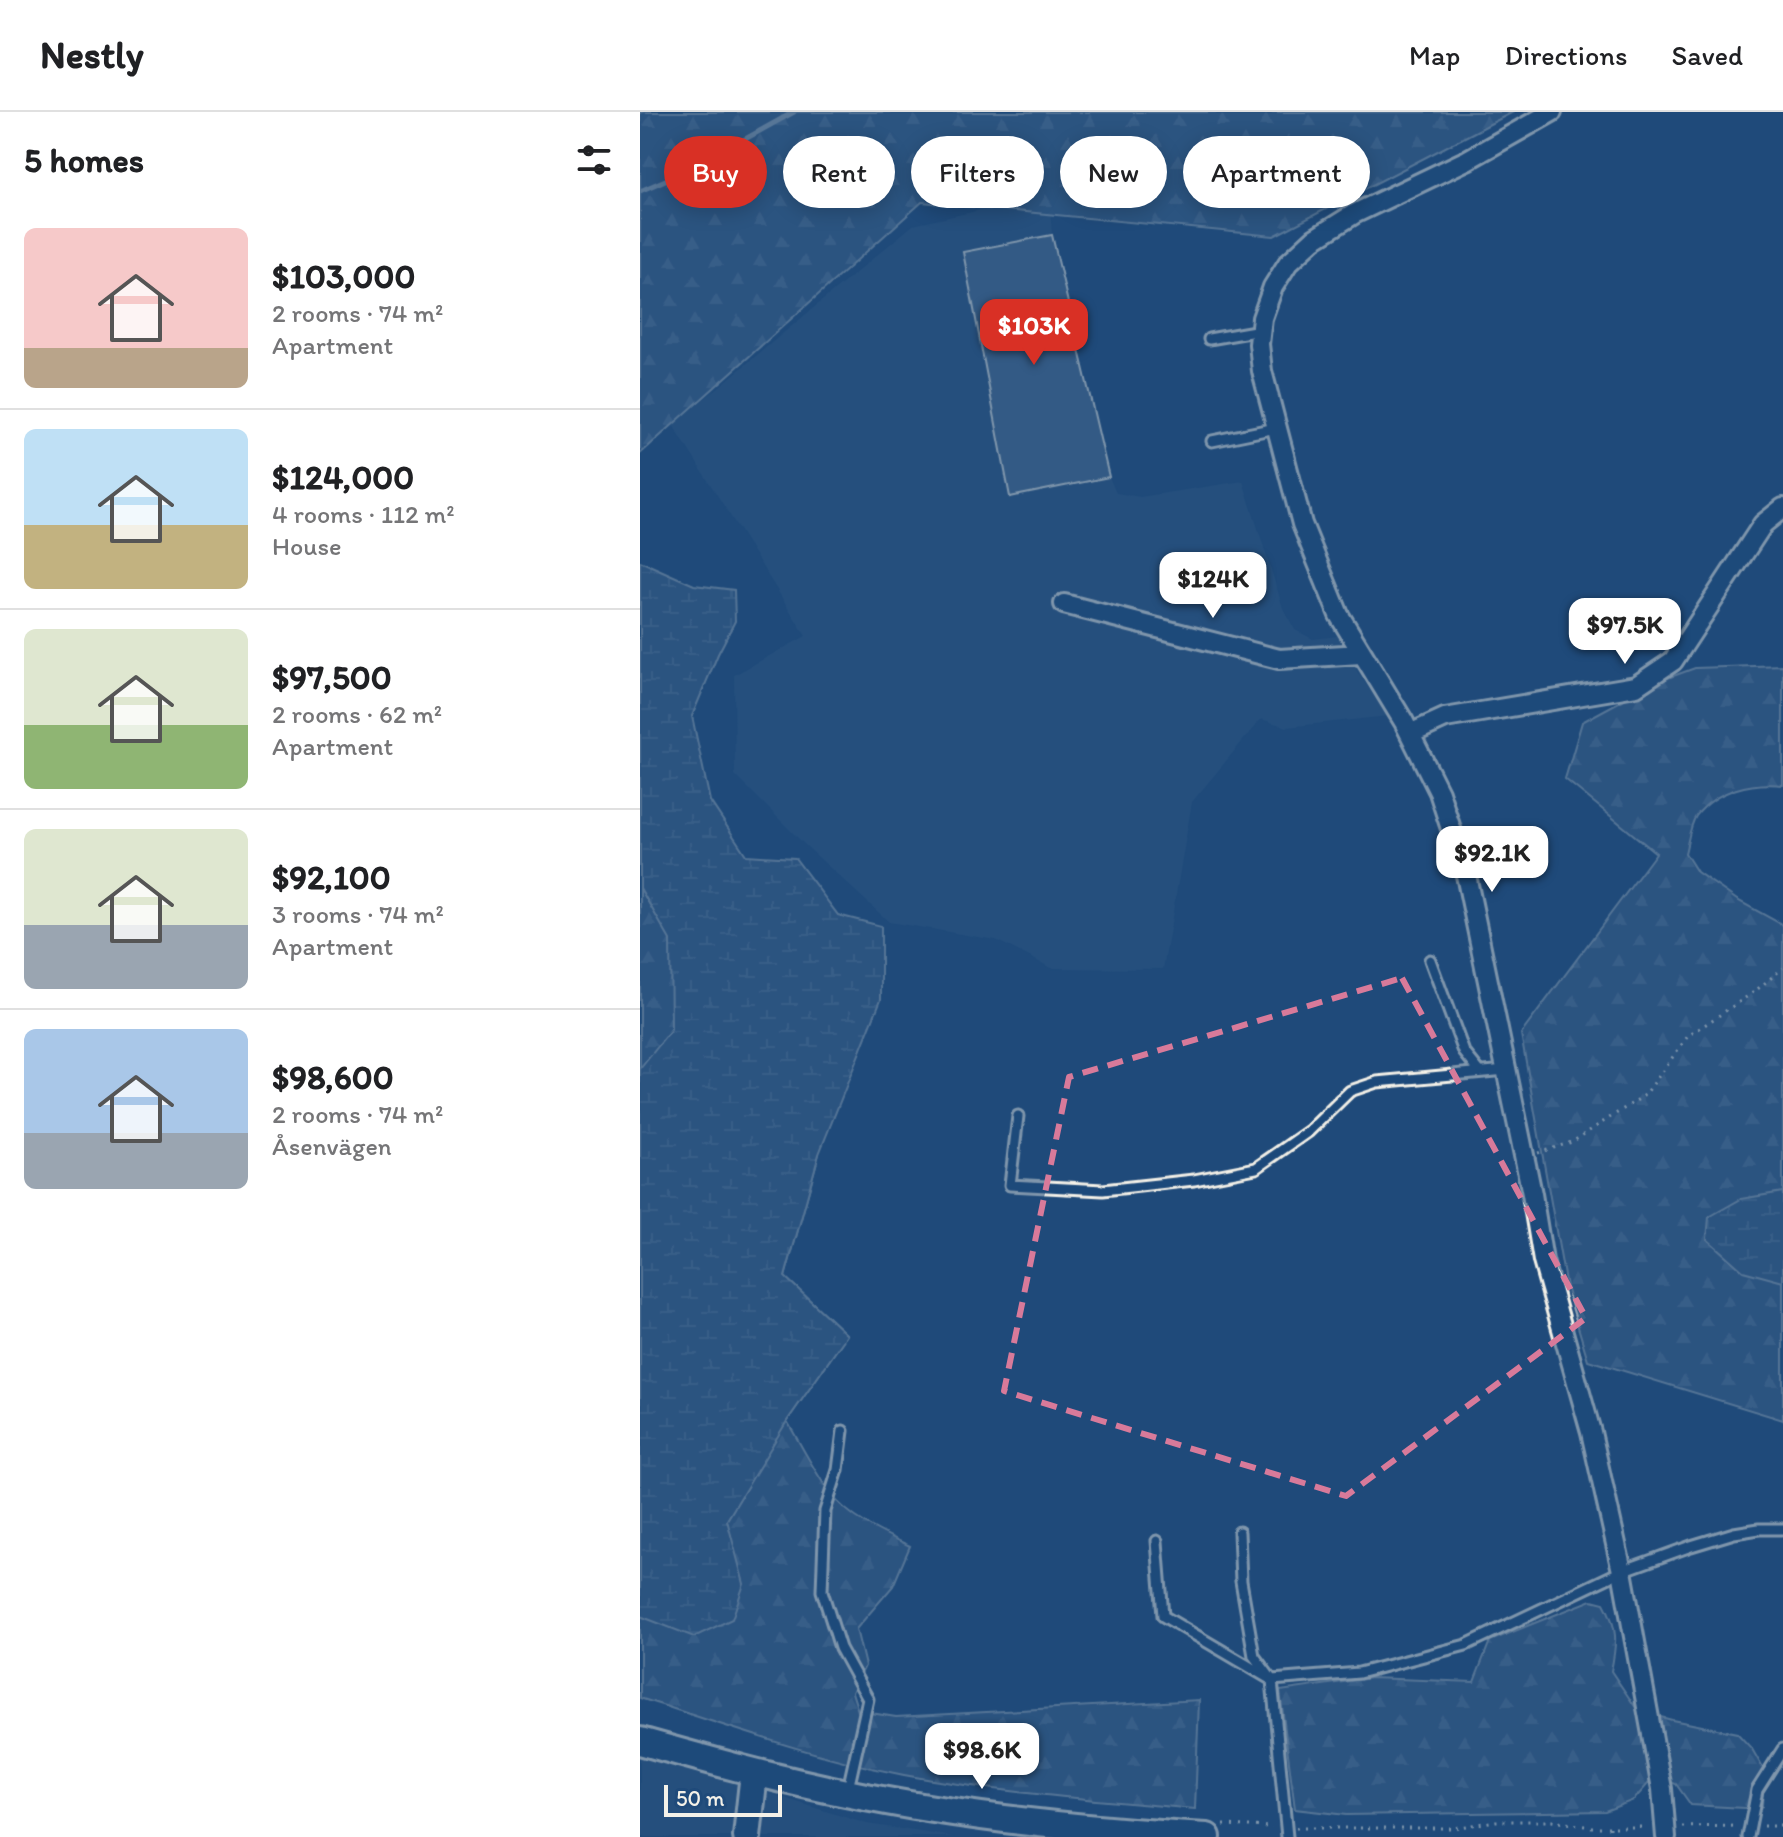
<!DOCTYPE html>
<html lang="en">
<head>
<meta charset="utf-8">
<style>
	body { margin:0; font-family:Itim,sans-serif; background:#f2f2f2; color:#202124; height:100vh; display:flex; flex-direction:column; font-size:30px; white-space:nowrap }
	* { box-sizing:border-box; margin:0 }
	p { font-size:26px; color:#757577 }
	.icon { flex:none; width:44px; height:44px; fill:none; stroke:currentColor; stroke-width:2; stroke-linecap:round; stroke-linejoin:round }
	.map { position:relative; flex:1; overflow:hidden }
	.details { display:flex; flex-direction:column; background:#fff; width:640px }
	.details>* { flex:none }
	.hud { position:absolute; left:24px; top:24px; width:760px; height:72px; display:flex; gap:16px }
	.scale { position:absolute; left:24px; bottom:20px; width:118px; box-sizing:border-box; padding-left:8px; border:4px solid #f4f1e8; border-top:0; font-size:22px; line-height:28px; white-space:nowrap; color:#f4f1e8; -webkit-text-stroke:6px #1f4a7a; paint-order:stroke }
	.price { position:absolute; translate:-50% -68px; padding:0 18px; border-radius:16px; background:#fff; color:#222; font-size:26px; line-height:52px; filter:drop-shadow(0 2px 4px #0008) }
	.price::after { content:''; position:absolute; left:50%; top:48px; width:24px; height:18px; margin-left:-12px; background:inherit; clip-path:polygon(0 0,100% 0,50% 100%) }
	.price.current { background:#d93025; color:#fff }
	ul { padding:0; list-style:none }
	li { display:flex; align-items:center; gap:24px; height:200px; padding:0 24px }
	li+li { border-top:2px solid #e0e0e0 }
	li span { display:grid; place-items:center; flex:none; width:224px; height:160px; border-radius:12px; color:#555 }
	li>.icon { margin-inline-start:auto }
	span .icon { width:96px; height:96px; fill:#fffc; stroke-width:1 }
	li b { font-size:34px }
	h2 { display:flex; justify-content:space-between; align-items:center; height:96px; padding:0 24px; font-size:34px }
	.tag { padding:0 28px; border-radius:36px; background:#fff; box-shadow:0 4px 20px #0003; font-size:28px; line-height:72px }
	.tag.current { background:#d93025; color:#fff }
	header { display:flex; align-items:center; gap:48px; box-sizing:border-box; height:112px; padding:0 40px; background:#fff; border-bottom:2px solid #e0e0e0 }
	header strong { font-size:38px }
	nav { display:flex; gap:44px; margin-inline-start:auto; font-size:28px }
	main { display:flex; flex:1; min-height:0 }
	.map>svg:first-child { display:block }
</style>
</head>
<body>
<header>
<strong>Nestly</strong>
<nav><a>Map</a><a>Directions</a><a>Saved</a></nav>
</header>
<main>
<section class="details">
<h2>5 homes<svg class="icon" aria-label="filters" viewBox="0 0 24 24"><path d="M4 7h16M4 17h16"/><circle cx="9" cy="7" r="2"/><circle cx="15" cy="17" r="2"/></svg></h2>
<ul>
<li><span style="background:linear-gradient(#f6c9c9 75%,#b9a48a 0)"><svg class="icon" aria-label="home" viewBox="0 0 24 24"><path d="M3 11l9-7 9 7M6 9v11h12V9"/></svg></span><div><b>$103,000</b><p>2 rooms · 74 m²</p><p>Apartment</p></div></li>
<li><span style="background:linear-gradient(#bfe0f5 60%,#c2b280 0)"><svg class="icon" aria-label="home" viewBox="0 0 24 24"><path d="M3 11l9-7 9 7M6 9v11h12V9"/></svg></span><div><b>$124,000</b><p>4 rooms · 112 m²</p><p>House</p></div></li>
<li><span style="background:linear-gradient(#dfe7d0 60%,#8fb573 0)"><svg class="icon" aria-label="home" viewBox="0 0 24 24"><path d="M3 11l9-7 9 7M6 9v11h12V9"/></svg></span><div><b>$97,500</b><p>2 rooms · 62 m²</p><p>Apartment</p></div></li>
<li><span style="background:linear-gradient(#dfe7d0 60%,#9aa5b1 0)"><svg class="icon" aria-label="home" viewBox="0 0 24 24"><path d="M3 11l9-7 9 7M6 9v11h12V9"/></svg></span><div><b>$92,100</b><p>3 rooms · 74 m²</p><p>Apartment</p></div></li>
<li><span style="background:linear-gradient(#a9c7e8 65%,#9aa5b1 0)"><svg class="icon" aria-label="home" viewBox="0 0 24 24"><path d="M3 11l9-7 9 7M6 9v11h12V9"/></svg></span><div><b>$98,600</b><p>2 rooms · 74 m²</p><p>Åsenvägen</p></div></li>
</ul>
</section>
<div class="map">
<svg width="1143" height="1725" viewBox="0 0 1143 1725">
	<defs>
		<pattern id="forest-firs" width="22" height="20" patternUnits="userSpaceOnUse" patternTransform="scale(2)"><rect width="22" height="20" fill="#3a5f88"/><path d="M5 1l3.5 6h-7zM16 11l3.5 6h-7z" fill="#577699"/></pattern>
		<pattern id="wetland-marsh" width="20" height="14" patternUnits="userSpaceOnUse" patternTransform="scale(2)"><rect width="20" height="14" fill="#3a5f88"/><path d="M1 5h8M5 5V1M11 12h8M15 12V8" fill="none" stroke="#577699"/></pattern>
	</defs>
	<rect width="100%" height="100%" fill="#1f4a7a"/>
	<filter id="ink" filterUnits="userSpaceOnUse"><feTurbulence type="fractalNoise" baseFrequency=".0125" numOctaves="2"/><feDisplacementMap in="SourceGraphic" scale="16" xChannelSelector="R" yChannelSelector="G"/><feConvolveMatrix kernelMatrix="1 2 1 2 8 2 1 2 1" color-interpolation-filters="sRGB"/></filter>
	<g filter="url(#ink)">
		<path fill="#2d5581" d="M 409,83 L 412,123 L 469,365 L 476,381 L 500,385 L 603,369 L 643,496 L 655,518 L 673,527 L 698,524 L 718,561 L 748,604 L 647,615 L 621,607 L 552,690 L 523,857 L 411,856 L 356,828 L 249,810 L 165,733 L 95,663 L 94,563 L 166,524 L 33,313 L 273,113 Z
			M 0,1641 L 227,1712 L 314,1725 L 0,1725 Z"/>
		<path fill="url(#forest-firs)" stroke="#97a8b8" stroke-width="2" d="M 0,0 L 873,0 L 634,124 L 282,90 L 0,342 Z
			M 1143,553 L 1143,673 C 1112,670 1077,677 1056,704 C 1050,713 1048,730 1045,741 L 1057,760 L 1097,788 L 1143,813 L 1143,1308 L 948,1248 L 926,1175 L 881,922 L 1016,741 L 925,667 L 942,610 L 1014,571 L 1055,556 Z
			M 0,776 L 31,828 L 179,1042 L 145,1165 L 207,1223 L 147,1309 C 161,1333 174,1359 190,1381 C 209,1406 242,1421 270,1434 L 253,1474 L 216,1517 L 225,1554 L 212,1580 L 218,1599 L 256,1605 L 559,1588 L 555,1697 C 457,1688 360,1681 264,1663 C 173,1645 87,1614 0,1586 Z
			M 952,1488 L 964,1491 C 978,1516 977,1530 971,1559 L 998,1599 L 1032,1608 L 1097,1621 L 1112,1637 L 1124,1658 L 1122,1694 L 1104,1696 L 1051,1693 L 1036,1672 L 1015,1664 L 994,1688 L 965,1699 L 706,1703 L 655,1697 L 640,1579 L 731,1566 L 834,1570 L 850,1529 Z"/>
		<path fill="url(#wetland-marsh)" stroke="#97a8b8" stroke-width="2" d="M 0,449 L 54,473 L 94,478 L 95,509 L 78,542 L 52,604 L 70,689 L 106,743 L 155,746 L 198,803 L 241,814 L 241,887 L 179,1042 L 145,1165 L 207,1223 L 147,1309 L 87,1408 L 104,1472 L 92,1507 L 54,1525 L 0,1504 L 0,957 L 31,918 L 30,828 L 0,776 Z
			M 1143,1080 L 1143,1170 L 1103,1159 L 1067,1127 L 1069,1105 L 1101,1087 Z"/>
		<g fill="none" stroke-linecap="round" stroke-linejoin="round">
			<path stroke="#9cacbb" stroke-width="5" d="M 0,79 L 51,57 L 154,0"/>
		</g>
		<path fill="#4d6e92" stroke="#f4f1e8" stroke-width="2" d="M 412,123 L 469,365 L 370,385 L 323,140 Z"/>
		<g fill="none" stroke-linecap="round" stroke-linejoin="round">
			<g stroke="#f4f1e8" stroke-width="15">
				<path id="lane" d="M 569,227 L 621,218
					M 572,329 L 636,316
					M 790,848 L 824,940 L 840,960
					M 378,1004 L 370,1073 L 463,1078 L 554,1068 L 616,1056 L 669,1019 L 710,979 L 737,970 L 866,958
					M 203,1319 L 198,1358 L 185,1399 L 182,1479 L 200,1536 L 228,1587 L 208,1677
					M 599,1420 L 601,1469 L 614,1544 L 632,1568 L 719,1561 L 826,1533 L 982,1459 L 1051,1434 L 1094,1421 L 1119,1417 L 1143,1417
					M 517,1429 L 523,1504 L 632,1568 L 647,1725
					M 1108,1725 L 1117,1678 L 1143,1637"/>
			</g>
			<g stroke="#f4f1e8" stroke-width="24">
				<path id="street" d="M 912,0 L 827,48 L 714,102 L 674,127 L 648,151 L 633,175 L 622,206 L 619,232 L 622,259 L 662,412 L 699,503 L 764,610 L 799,680 L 826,763 L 892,1082 L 903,1149 L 951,1320 L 982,1459 L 1022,1677 L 1026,1725
					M 424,492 L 639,547 L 721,542
					M 770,622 L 805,606 L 996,574 L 1033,549 L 1123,412 L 1143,396"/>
			</g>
			<g stroke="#f4f1e8" stroke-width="32">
				<path id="secondary" d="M 0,1629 C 68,1648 136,1667 206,1681 C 325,1706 446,1718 567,1725
					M 107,1725 L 114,1661"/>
			</g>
			<path stroke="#f4f1e8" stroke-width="3" stroke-dasharray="2 6" stroke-linecap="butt" d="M 898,1041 L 932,1030 L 1005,983 L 1048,924 L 1114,880 L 1143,856
				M 584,1713 L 632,1715
				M 1123,1714 L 1143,1714
				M 970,1715 L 970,1725
				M 1043,1715 L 1099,1714
				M 656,1716 L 813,1716 L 856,1709 L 912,1709 L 952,1715 L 1007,1715"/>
			<use href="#lane" stroke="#1f4a7a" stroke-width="9"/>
			<use href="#street" stroke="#1f4a7a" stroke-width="18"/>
			<use href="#secondary" stroke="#1f4a7a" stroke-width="26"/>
		</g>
	</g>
	<path d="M0 0H1143V1725H0ZM 762,866 L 946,1206 L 706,1384 L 364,1279 L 429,965 Z" fill="#1f4a7a" fill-opacity=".55" fill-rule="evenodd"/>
	<path fill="none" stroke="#d87a9a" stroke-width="6" stroke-dasharray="16 10" stroke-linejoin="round" d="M 762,866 L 946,1206 L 706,1384 L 364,1279 L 429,965 Z"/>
</svg>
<div class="scale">50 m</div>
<b class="price current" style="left:394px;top:255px">$103K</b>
<b class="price" style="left:573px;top:508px">$124K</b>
<b class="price" style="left:985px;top:554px">$97.5K</b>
<b class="price" style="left:852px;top:782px">$92.1K</b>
<b class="price" style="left:342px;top:1679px">$98.6K</b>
<div class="hud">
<a class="tag current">Buy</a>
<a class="tag">Rent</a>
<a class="tag">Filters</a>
<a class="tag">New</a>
<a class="tag">Apartment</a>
</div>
</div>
</main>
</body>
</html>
